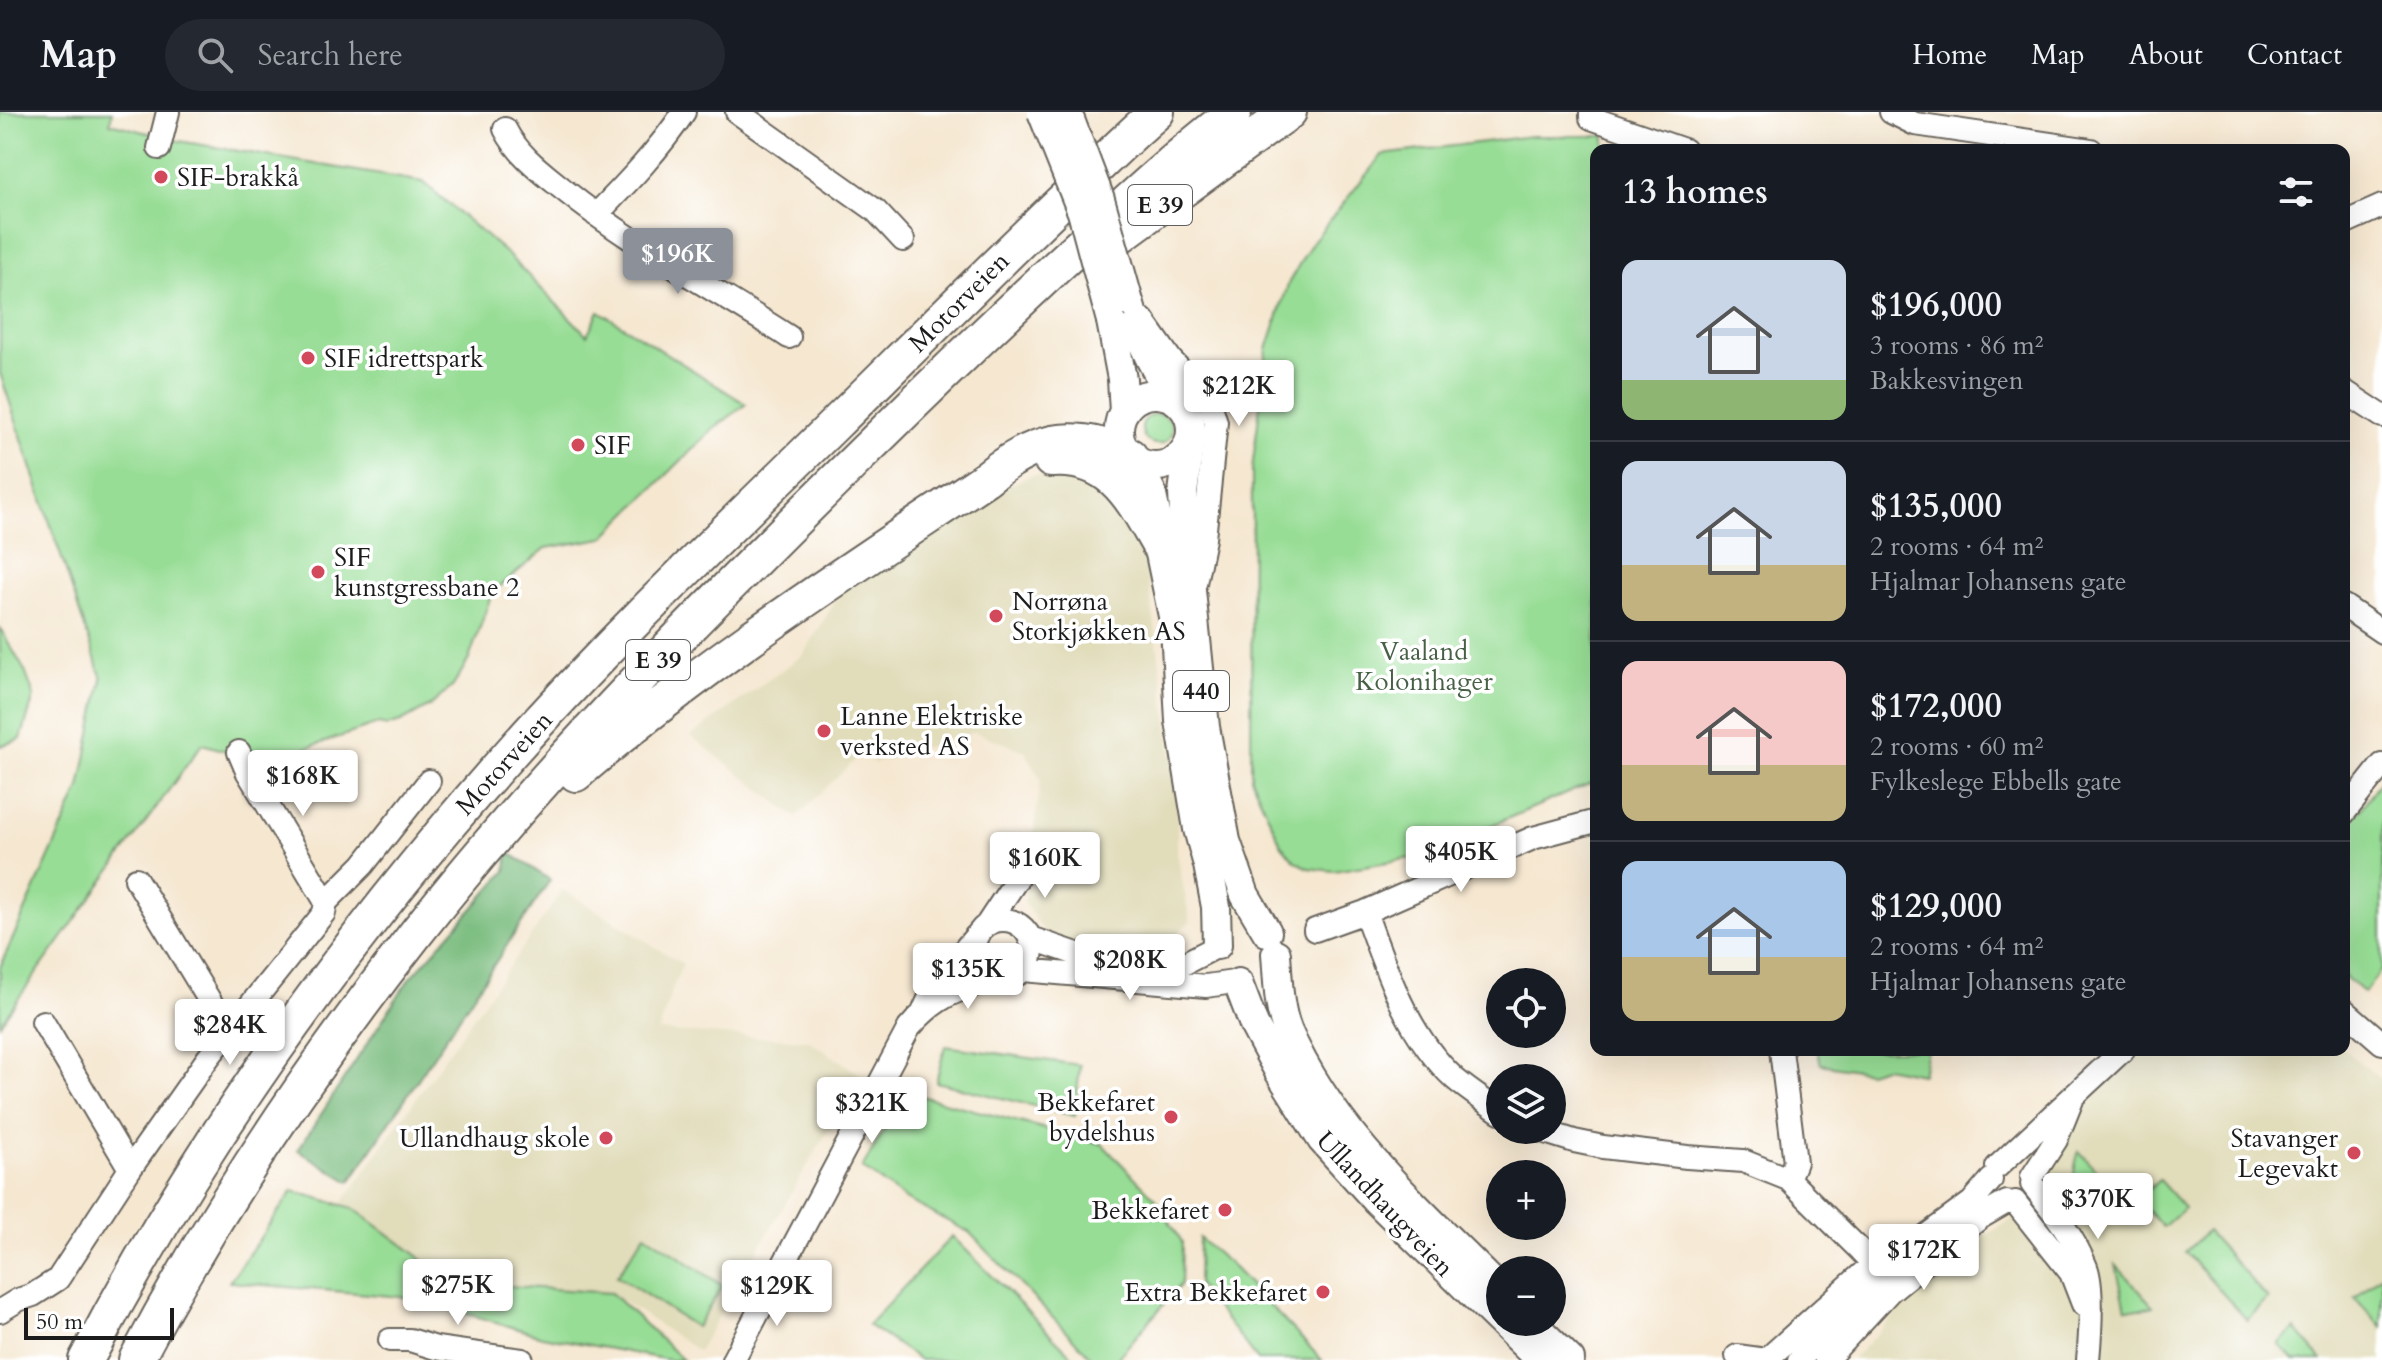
<!DOCTYPE html>
<html lang="en">
<head>
<meta charset="utf-8">
<style>
	body { margin:0; font-family:Cardo,serif; background:#242831; color:#f1f3f6; height:100vh; display:flex; flex-direction:column; font-size:30px; white-space:nowrap }
	* { box-sizing:border-box; margin:0 }
	p { font-size:26px; color:#9ea1a6 }
	.icon { flex:none; width:44px; height:44px; fill:none; stroke:currentColor; stroke-width:2; stroke-linecap:round; stroke-linejoin:round }
	.map { position:relative; flex:1; overflow:hidden }
	.side { position:absolute; left:1590px; top:32px; width:760px; height:912px; display:flex; flex-direction:column; background:#171b24; border-radius:16px; box-shadow:0 8px 32px #0002 }
	.side>* { flex:none }
	.fabs { position:absolute; left:1486px; top:856px; display:grid; gap:16px }
	.fabs a { display:grid; place-items:center; width:80px; height:80px; border-radius:50%; background:#171b24; box-shadow:0 8px 32px #0002; font-size:40px }
	.scale { position:absolute; left:24px; bottom:20px; width:150px; box-sizing:border-box; padding-left:8px; border:4px solid #1c1c1c; border-top:0; font-size:22px; line-height:28px; white-space:nowrap; color:#1c1c1c; -webkit-text-stroke:6px #fff; paint-order:stroke }
	.price { position:absolute; translate:-50% -68px; padding:0 18px; border-radius:8px; background:#fff; color:#222; font-size:26px; line-height:52px; filter:drop-shadow(0 2px 4px #0008) }
	.price::after { content:''; position:absolute; left:50%; top:48px; width:24px; height:18px; margin-left:-12px; background:inherit; clip-path:polygon(0 0,100% 0,50% 100%) }
	.price.selected { background:#8c9099; color:#fff }
	ul { padding:0; list-style:none }
	li { display:flex; align-items:center; gap:24px; height:200px; padding:0 32px }
	li+li { border-top:2px solid #363941 }
	li span { display:grid; place-items:center; flex:none; width:224px; height:160px; border-radius:16px; color:#555 }
	li>.icon { margin-inline-start:auto }
	span .icon { width:96px; height:96px; fill:#fffc; stroke-width:1 }
	li b { font-size:34px }
	h2 { display:flex; justify-content:space-between; align-items:center; height:96px; padding:0 32px; font-size:34px }
	header { display:flex; align-items:center; gap:48px; box-sizing:border-box; height:112px; padding:0 40px; background:#171b24; border-bottom:2px solid #363941 }
	header strong { font-size:38px }
	nav { display:flex; gap:44px; margin-inline-start:auto; font-size:28px }
	.search { width:560px; height:72px; background:#242831; display:flex; align-items:center; gap:20px; box-sizing:border-box; padding:0 28px; border-radius:44px; color:#9ea1a6; font-size:30px }
	.map>svg:first-child { display:block }
</style>
</head>
<body>
<header>
<strong>Map</strong>
<div class="search"><svg class="icon" aria-label="search" viewBox="0 0 24 24"><circle cx="10" cy="10" r="6"/><path d="M15 15l6 6"/></svg>Search here</div>
<nav><a>Home</a><a>Map</a><a>About</a><a>Contact</a></nav>
</header>
<div class="map">
<svg width="2382" height="1248" viewBox="0 0 2382 1248">
	<rect width="100%" height="100%" fill="#fff"/>
	<filter id="ink" filterUnits="userSpaceOnUse"><feTurbulence type="fractalNoise" baseFrequency=".0125" numOctaves="2"/><feDisplacementMap in="SourceGraphic" scale="16" xChannelSelector="R" yChannelSelector="G"/><feConvolveMatrix kernelMatrix="1 2 1 2 8 2 1 2 1" color-interpolation-filters="sRGB"/></filter>
	<filter id="wash" filterUnits="userSpaceOnUse"><feTurbulence type="fractalNoise" baseFrequency=".006" numOctaves="4" result="noise"/><feDisplacementMap in="SourceGraphic" scale="32" xChannelSelector="R" yChannelSelector="G"/><feGaussianBlur stdDeviation="1.8" result="paint"/><feColorMatrix in="noise" values="0 0 0 0 0 0 0 0 0 0 0 0 0 0 0 0 0 1.4 0 .05"/><feComposite in="paint" operator="in"/></filter>
	<g filter="url(#wash)">
		<rect width="100%" height="100%" fill="#f5e7d0"/>
		<path fill="#e1dcba" d="M 1053,360 L 1075,363 L 1107,380 L 1145,440 L 1177,680 L 1177,741 L 1190,810 L 1152,843 L 1076,834 L 1046,822 L 1024,791 L 1041,667 L 1025,639 L 974,620 L 875,651 L 861,642 L 796,705 L 691,624 L 803,543 L 839,483 L 1006,374 L 1030,364 Z
			M 563,778 L 683,852 L 673,875 L 659,919 L 808,928 L 861,963 L 698,1239 L 611,1181 L 477,1172 L 433,1155 L 343,1090 Z
			M 2344,937 L 2382,968 L 2382,1248 L 1852,1248 L 1911,1186 L 1983,1125 L 2031,1096 L 2067,1026 L 2082,991 L 2140,938 Z"/>
		<path fill="#97dd95" stroke="#5a7c58" stroke-width="2" d="M 0,0 L 112,0 L 110,11 L 179,29 L 423,70 L 508,143 L 587,223 L 599,199 L 746,292 L 712,318 L 603,426 L 546,436 L 492,481 L 469,547 L 453,574 L 430,594 L 401,610 L 387,614 L 378,612 L 265,650 L 202,632 L 0,912 L 0,855 L 80,676 L 102,567 L 0,261 Z
			M 1531,24 L 1605,24 L 1605,38 L 1596,38 L 1596,669 L 1417,745 L 1334,759 L 1308,756 L 1294,748 L 1281,732 L 1251,666 L 1252,358 L 1267,237 L 1289,170 L 1311,132 L 1382,43 Z
			M1142 317a15 15 0 1 1 30 0a15 15 0 1 1-30 0Z
			M 0,516 L 25,559 L 34,584 L 21,627 L 0,634 Z
			M 2382,667 L 2382,857 L 2364,881 L 2344,864 L 2344,716 L 2362,695 Z
			M 945,934 L 1080,953 L 1075,1004 L 936,970 Z
			M 1817,938 L 1927,938 L 1922,962 L 1884,955 L 1868,960 L 1821,952 Z
			M 906,980 L 1102,1032 L 1156,1087 L 1182,1130 L 1181,1172 L 1116,1248 L 1094,1248 L 969,1120 L 905,1087 L 862,1056 Z
			M 2079,1039 L 2118,1083 L 2087,1104 C 2076,1079 2069,1067 2079,1039 Z
			M 2159,1068 L 2184,1096 L 2163,1115 L 2137,1088 Z
			M 293,1079 L 353,1096 L 433,1155 L 477,1172 L 611,1181 L 683,1248 L 669,1248 L 542,1224 L 414,1186 L 229,1170 Z
			M 2207,1119 L 2268,1187 L 2247,1208 L 2185,1140 Z
			M 645,1122 L 723,1174 L 696,1215 L 617,1164 Z
			M 952,1124 L 1076,1248 L 920,1248 L 868,1213 Z
			M 1199,1126 L 1232,1154 L 1322,1248 L 1258,1248 L 1198,1173 Z
			M 2116,1153 L 2153,1194 L 2142,1197 L 2126,1197 Z
			M 2382,1162 L 2382,1215 L 2355,1186 Z
			M 2295,1217 L 2322,1248 L 2294,1248 L 2279,1232 Z"/>
		<path fill="#79bc7e" stroke="#4a6c4d" stroke-width="2" d="M 508,740 L 550,768 L 350,1070 L 298,1038 L 407,870 L 506,759 Z"/>
	</g>
	<g filter="url(#ink)">
		<g fill="none" stroke-linecap="round" stroke-linejoin="round">
			<g stroke="#68635b" stroke-width="26">
				<path id="minor" d="M 737,0 L 875,98 L 903,128
					M 1591,0 L 1591,6 L 1684,38
					M 1891,0 L 1915,12 L 2091,38
					M 505,17 C 518,43 542,60 564,78 C 634,135 714,176 789,225
					M 159,36 L 168,0
					M 596,103 C 628,70 659,38 684,0
					M 2344,111 L 2382,94
					M 1143,208 L 1171,248 L 1209,288 L 1216,310 L 1204,427 L 1195,471
					M 2344,279 L 2382,304
					M 2344,494 L 2382,520
					M 239,640 L 247,659 L 326,790
					M 2344,701 L 2382,653
					M 136,767 L 228,919
					M 1365,800 C 1387,860 1407,923 1455,967 C 1469,979 1485,989 1500,1000
					M974 837a29 29 0 1 1 58 0a29 29 0 1 1-58 0Z
					M 988,811 L 1019,764
					M 1315,818 L 1365,800 L 1533,726 L 1596,709
					M 1030,826 L 1080,843 L 1136,851 L 1183,852 L 1216,835
					M 1023,858 L 1206,874 L 1234,870
					M 924,898 L 937,870 L 976,824
					M 2344,898 L 2382,931
					M 43,910 L 130,1057
					M 1781,938 L 1795,1050 L 1788,1067
					M 1539,1018 L 1574,1029 L 1603,1035 L 1687,1045 L 1743,1049 L 1788,1067 L 1860,1138 L 1873,1152 L 1881,1169 L 1890,1179
					M 1997,1055 L 2123,938
					M 2032,1065 L 2056,1028 L 2072,988
					M 2032,1072 C 2052,1098 2074,1125 2086,1155 C 2094,1175 2090,1226 2088,1248
					M 2015,1090 L 2071,1161 L 2083,1192
					M 0,1199 L 18,1188 L 33,1183 L 58,1167 L 130,1057 L 208,946 L 324,801 L 326,790 L 363,753 L 429,669
					M 390,1228 L 410,1228 L 436,1236 L 522,1248
					M 1737,1244 L 1766,1248 L 1873,1152
					M 733,1248 L 909,916 C 936,884 957,878 995,866
					M 1799,1248 L 1927,1123 L 1972,1090 L 1991,1068
					M 1826,1248 L 1890,1179 L 1981,1105 L 2007,1090"/>
			</g>
			<g stroke="#68635b" stroke-width="32">
				<path id="major" d="M 1129,190 C 1139,227 1154,261 1179,291
					M 1111,209 L 1122,267 L 1124,300
					M1119 318a36 36 0 1 1 72 0a36 36 0 1 1-72 0Z
					M 1190,327 L 1183,381 L 1185,420 L 1205,615 L 1226,729 L 1245,783 L 1267,820
					M 1136,349 L 1151,379 L 1156,402 L 1158,432 L 1175,514 L 1180,609 L 1198,717 L 1208,753 L 1216,795 L 1217,833
					M 1276,842 C 1278,867 1278,896 1288,920 C 1334,1024 1422,1099 1500,1178
					M 1238,871 L 1254,913 L 1278,958 L 1322,1028 L 1376,1088 L 1540,1248
					M 1531,1210 L 1570,1248"/>
			</g>
			<g stroke="#68635b" stroke-width="38">
				<path id="highway" d="M 1117,126 L 1289,0
					M 1051,348 C 1112,343 1132,387 1158,432
					M 576,662 C 703,552 845,461 985,367 C 1033,328 1072,317 1130,344
					M 86,1248 C 200,1029 345,828 508,644 C 611,528 724,421 835,312 C 910,238 984,164 1060,91 C 1092,61 1123,29 1157,0
					M 136,1248 C 216,1096 311,955 417,820 C 553,646 718,484 875,329 C 945,260 1016,192 1088,126 C 1136,82 1183,39 1234,0"/>
			</g>
			<use href="#minor" stroke="#fff" stroke-width="22"/>
			<use href="#major" stroke="#fff" stroke-width="28"/>
			<use href="#highway" stroke="#fff" stroke-width="34"/>
			<g stroke="#68635b" stroke-width="32" stroke-linecap="butt">
				<path id="major-bridge" d="M 1042,0 L 1082,100 L 1111,209
					M 1067,0 L 1100,87 L 1129,190"/>
			</g>
			<use href="#major-bridge" stroke="#fff" stroke-width="28"/>
		</g>
	</g>
	<g fill="#d1495b" stroke="#fff" stroke-width="3">
		<circle cx="161" cy="65" r="8"/>
		<circle cx="308" cy="246" r="8"/>
		<circle cx="578" cy="333" r="8"/>
		<circle cx="318" cy="460" r="8"/>
		<circle cx="996" cy="504" r="8"/>
		<circle cx="824" cy="619" r="8"/>
		<circle cx="1171" cy="1005" r="8"/>
		<circle cx="606" cy="1026" r="8"/>
		<circle cx="2354" cy="1041" r="8"/>
		<circle cx="1225" cy="1098" r="8"/>
		<circle cx="1323" cy="1180" r="8"/>
	</g>
	<g text-anchor="middle" dominant-baseline="central" stroke-width="7" stroke-linejoin="round" paint-order="stroke">
		<g fill="#fff" stroke="#606060" stroke-width="2">
			<rect x="1128" y="73" width="64" height="40" rx="6"/>
			<rect x="626" y="528" width="64" height="40" rx="6"/>
			<rect x="1173" y="559" width="56" height="40" rx="6"/>
		</g>
		<g font-size="24" font-weight="bold" fill="#1c1c1c">
			<text x="1160" y="93">E 39</text>
			<text x="658" y="548">E 39</text>
			<text x="1201" y="579">440</text>
		</g>
		<g font-size="26" fill="#1c1c1c" stroke="#fff" text-anchor="start">
			<text x="177" y="65">SIF-brakkå</text>
			<text x="324" y="246">SIF idrettspark</text>
			<text x="594" y="333">SIF</text>
			<text x="334" y="445">SIF<tspan x="334" dy="30">kunstgressbane 2</tspan></text>
			<text x="1012" y="489">Norrøna<tspan x="1012" dy="30">Storkjøkken AS</tspan></text>
			<text x="840" y="604">Lanne Elektriske<tspan x="840" dy="30">verksted AS</tspan></text>
			<text x="1155" y="990" text-anchor="end">Bekkefaret<tspan x="1155" dy="30">bydelshus</tspan></text>
			<text x="590" y="1026" text-anchor="end">Ullandhaug skole</text>
			<text x="2338" y="1026" text-anchor="end">Stavanger<tspan x="2338" dy="30">Legevakt</tspan></text>
			<text x="1209" y="1098" text-anchor="end">Bekkefaret</text>
			<text x="1307" y="1180" text-anchor="end">Extra Bekkefaret</text>
		</g>
		<g font-size="26" fill="#1c1c1c" stroke="#fff">
			<text transform="translate(959 190) rotate(-45)">Motorveien</text>
			<text transform="translate(504 651) rotate(-48)">Motorveien</text>
			<text transform="translate(1385 1092) rotate(47)">Ullandhaugveien</text>
		</g>
		<g font-size="26" fill="#476046" stroke="#fff">
			<text x="1424" y="539">Vaaland<tspan x="1424" dy="30">Kolonihager</tspan></text>
		</g>
	</g>
</svg>
<div class="fabs">
<a><svg class="icon" aria-label="locate" viewBox="0 0 24 24"><circle cx="12" cy="12" r="6"/><path d="M12 2v4M12 18v4M2 12h4M18 12h4"/></svg></a>
<a><svg class="icon" aria-label="layers" viewBox="0 0 24 24"><path d="M12 4l9 5-9 5-9-5zM3 14l9 5 9-5"/></svg></a>
<a>+</a>
<a>−</a>
</div>
<div class="scale">50 m</div>
<b class="price selected" style="left:678px;top:184px">$196K</b>
<b class="price" style="left:1239px;top:316px">$212K</b>
<b class="price" style="left:303px;top:706px">$168K</b>
<b class="price" style="left:1461px;top:782px">$405K</b>
<b class="price" style="left:1045px;top:788px">$160K</b>
<b class="price" style="left:1130px;top:890px">$208K</b>
<b class="price" style="left:968px;top:899px">$135K</b>
<b class="price" style="left:230px;top:955px">$284K</b>
<b class="price" style="left:872px;top:1033px">$321K</b>
<b class="price" style="left:2098px;top:1129px">$370K</b>
<b class="price" style="left:1924px;top:1180px">$172K</b>
<b class="price" style="left:458px;top:1215px">$275K</b>
<b class="price" style="left:777px;top:1216px">$129K</b>
<section class="side">
<h2>13 homes<svg class="icon" aria-label="filters" viewBox="0 0 24 24"><path d="M4 7h16M4 17h16"/><circle cx="9" cy="7" r="2"/><circle cx="15" cy="17" r="2"/></svg></h2>
<ul>
<li><span style="background:linear-gradient(#c9d6e8 75%,#8fb573 0)"><svg class="icon" aria-label="home" viewBox="0 0 24 24"><path d="M3 11l9-7 9 7M6 9v11h12V9"/></svg></span><div><b>$196,000</b><p>3 rooms · 86 m²</p><p>Bakkesvingen</p></div></li>
<li><span style="background:linear-gradient(#c9d6e8 65%,#c2b280 0)"><svg class="icon" aria-label="home" viewBox="0 0 24 24"><path d="M3 11l9-7 9 7M6 9v11h12V9"/></svg></span><div><b>$135,000</b><p>2 rooms · 64 m²</p><p>Hjalmar Johansens gate</p></div></li>
<li><span style="background:linear-gradient(#f6c9c9 65%,#c2b280 0)"><svg class="icon" aria-label="home" viewBox="0 0 24 24"><path d="M3 11l9-7 9 7M6 9v11h12V9"/></svg></span><div><b>$172,000</b><p>2 rooms · 60 m²</p><p>Fylkeslege Ebbells gate</p></div></li>
<li><span style="background:linear-gradient(#a9c7e8 60%,#c2b280 0)"><svg class="icon" aria-label="home" viewBox="0 0 24 24"><path d="M3 11l9-7 9 7M6 9v11h12V9"/></svg></span><div><b>$129,000</b><p>2 rooms · 64 m²</p><p>Hjalmar Johansens gate</p></div></li>
</ul>
</section>
</div>
</body>
</html>
